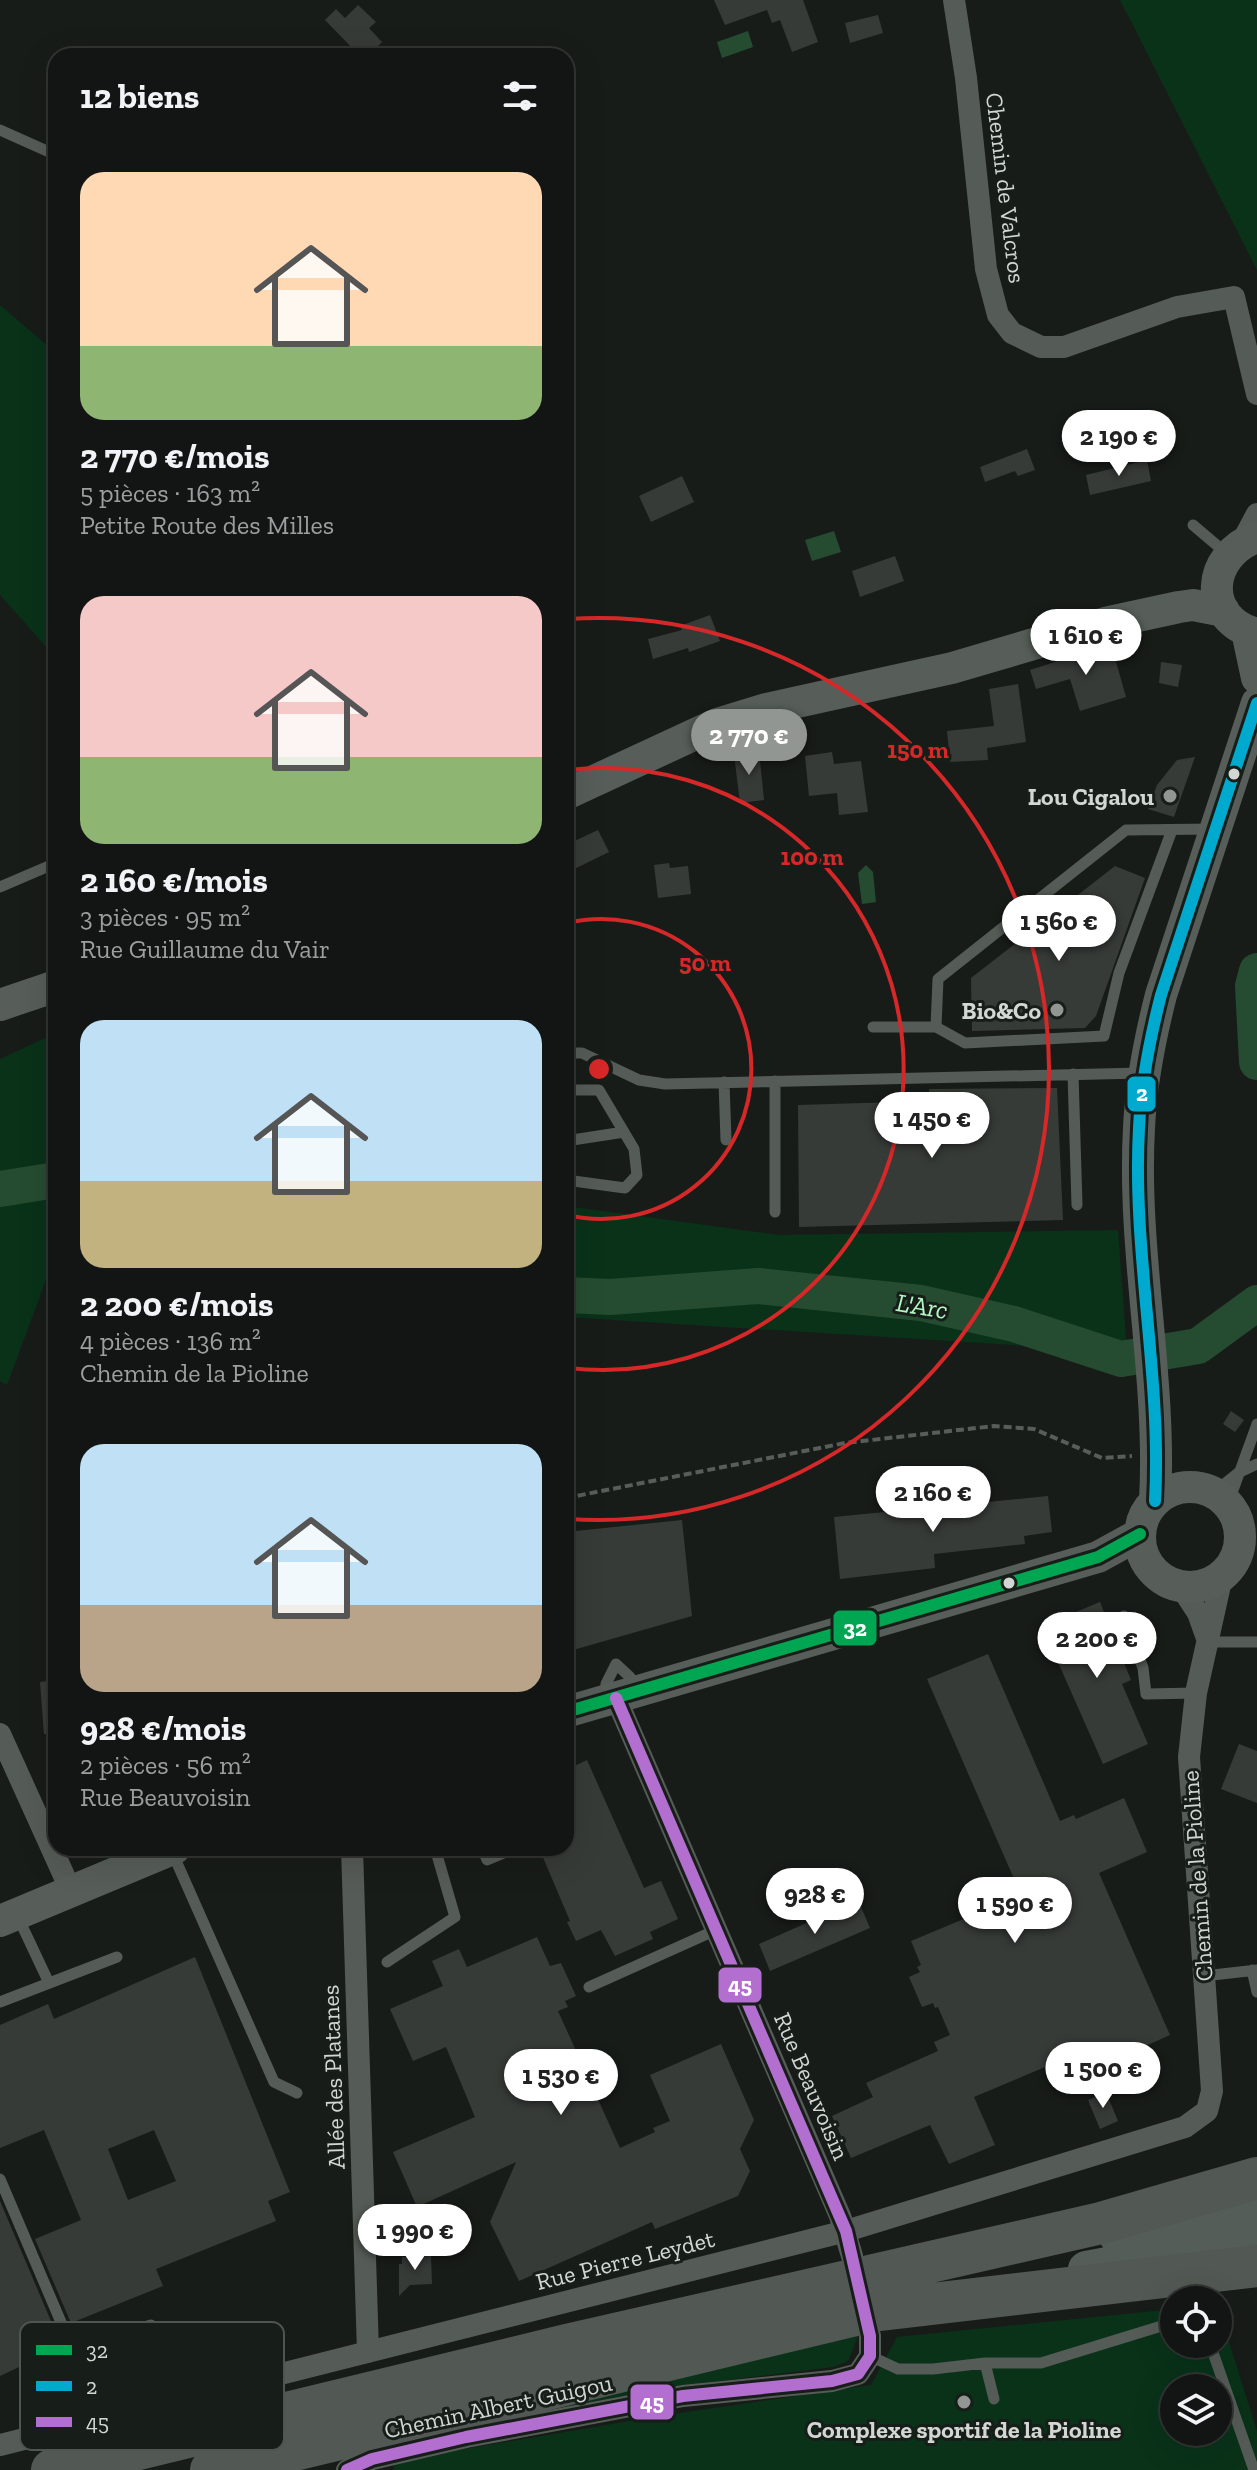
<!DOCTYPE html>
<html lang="fr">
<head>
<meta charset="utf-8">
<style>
	body { margin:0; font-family:"Zilla Slab",serif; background:#1b1e1c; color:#f1f3f6; height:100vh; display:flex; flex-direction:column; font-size:30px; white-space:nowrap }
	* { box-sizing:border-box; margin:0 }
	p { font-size:26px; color:#9c9fa0 }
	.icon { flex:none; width:44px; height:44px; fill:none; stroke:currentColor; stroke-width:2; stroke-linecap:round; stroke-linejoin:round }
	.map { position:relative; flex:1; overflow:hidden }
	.side { position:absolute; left:48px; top:48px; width:526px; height:1808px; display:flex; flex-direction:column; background:#121513; border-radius:24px; box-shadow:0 8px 32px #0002,0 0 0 2px #313433 }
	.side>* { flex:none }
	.buttons { position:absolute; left:1160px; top:2286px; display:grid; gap:16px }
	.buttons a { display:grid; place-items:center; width:72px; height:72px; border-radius:50%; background:#121513; box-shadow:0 8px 32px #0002,0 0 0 2px #313433; font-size:40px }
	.price { position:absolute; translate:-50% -68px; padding:0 18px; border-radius:28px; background:#fff; color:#222; font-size:26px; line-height:52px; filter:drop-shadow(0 2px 4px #0008) }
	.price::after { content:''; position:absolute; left:50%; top:48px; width:24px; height:18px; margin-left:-12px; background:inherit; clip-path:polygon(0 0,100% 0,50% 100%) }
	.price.selected { background:#919692; color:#fff }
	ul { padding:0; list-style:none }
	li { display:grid; align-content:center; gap:16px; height:424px; padding:0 32px }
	li span { display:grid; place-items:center; height:248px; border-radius:24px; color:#555 }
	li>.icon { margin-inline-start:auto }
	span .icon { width:144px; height:144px; fill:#fffc; stroke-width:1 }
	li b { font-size:34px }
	h2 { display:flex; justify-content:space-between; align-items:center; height:96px; padding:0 32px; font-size:34px }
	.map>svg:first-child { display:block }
</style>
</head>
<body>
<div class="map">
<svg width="1257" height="2470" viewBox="0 0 1257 2470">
	<rect width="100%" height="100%" fill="#181c19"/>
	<path fill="#093219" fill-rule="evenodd" d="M 1120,0 L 1257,0 L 1257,270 Z
		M 0,305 L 56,353 L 56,658 L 0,595 Z
		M 56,1033 L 56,1253 L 7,1385 L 0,1381 L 0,1059 Z
		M 566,1206 L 779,1235 L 1118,1230 L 1128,1364 L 1029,1346 L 566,1317 Z
		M 1218,2307 L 1257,2431 L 1257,2470 L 394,2470 L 394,2461 L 659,2416 L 871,2385 L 897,2337 L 1174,2309 L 1174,2344 L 1218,2344 ZM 1174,2388 L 1218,2388 L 1218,2432 L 1174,2432 Z
		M 858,2336 L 848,2361 L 833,2367 L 671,2387 L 468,2426 Z"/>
	<path fill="#254c31" d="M 748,31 L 753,47 L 722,58 L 717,42 Z
		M 834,531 L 841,552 L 812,561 L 805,540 Z
		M 866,865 L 873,872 L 876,902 L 862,904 L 858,873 Z"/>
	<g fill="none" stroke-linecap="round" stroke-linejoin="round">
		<path stroke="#254c31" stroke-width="36" d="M 1257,971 L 1253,986 L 1257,1062
			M 0,1189 L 56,1180
			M 566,1295 L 610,1297 L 758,1286 L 921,1303 L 1014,1324 L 1121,1359 L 1198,1346 L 1257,1303"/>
	</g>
	<path fill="#373b38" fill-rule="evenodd" d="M 714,0 L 803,0 L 818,42 L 792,52 L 780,20 L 772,23 L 767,10 L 725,25 Z
		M 358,5 L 376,22 L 369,28 L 382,42 L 368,56 L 360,56 L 325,20 L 336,9 L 345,18 Z
		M 878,15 L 883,33 L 850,43 L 845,23 Z
		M 1027,449 L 1035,470 L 1018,476 L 1015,471 L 985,482 L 980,467 Z
		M 1147,460 L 1151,481 L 1090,495 L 1086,475 Z
		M 682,476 L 694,502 L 651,522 L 639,496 Z
		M 895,556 L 904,581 L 860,597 L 852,571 Z
		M 710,615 L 720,641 L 689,652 L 688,648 L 653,659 L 648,639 L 682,630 L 680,626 Z
		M 1111,644 L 1126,697 L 1080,711 L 1070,679 L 1036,689 L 1030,670 Z
		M 1161,662 L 1182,665 L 1178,687 L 1159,683 Z
		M 1018,684 L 1026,742 L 987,748 L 988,760 L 950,762 L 947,731 L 994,726 L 989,689 Z
		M 759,751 L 764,800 L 740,803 L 734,754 Z
		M 832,752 L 834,764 L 861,761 L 868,812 L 839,815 L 837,793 L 809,796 L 805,756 Z
		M 1195,757 L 1174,817 L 1148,809 L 1157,785 L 1177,760 Z
		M 598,830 L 609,852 L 566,873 L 566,845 Z
		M 669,863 L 670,868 L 688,866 L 691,894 L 658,898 L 654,865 Z
		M 1115,866 L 1145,878 L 1096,1016 L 1085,1028 L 972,1031 L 971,978 Z
		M 1057,1088 L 1063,1220 L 799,1227 L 798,1105 L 929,1101 L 929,1089 Z
		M 1231,1411 L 1244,1420 L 1235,1432 L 1223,1424 Z
		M 1048,1496 L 1052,1532 L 1024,1536 L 1025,1544 L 934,1554 L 935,1568 L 840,1579 L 834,1517 Z
		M 682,1520 L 692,1616 L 566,1652 L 566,1532 Z
		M 1100,1602 L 1131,1680 L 1122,1684 L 1148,1744 L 1103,1764 L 1042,1626 Z
		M 988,1654 L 1060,1821 L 1074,1815 L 1076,1819 L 1124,1798 L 1147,1852 L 1099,1873 L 1170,2035 L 1096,2068 L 1088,2049 L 974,2097 L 995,2145 L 949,2164 L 930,2125 L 851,2158 L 832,2116 L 873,2097 L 866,2083 L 938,2051 L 934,2042 L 950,2035 L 938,2007 L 935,2008 L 933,2003 L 922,2007 L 909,1977 L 920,1972 L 917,1967 L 921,1965 L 911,1941 L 1021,1895 L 927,1679 Z
		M 56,1680 L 56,1734 L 44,1734 L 40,1682 Z
		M 1239,1744 L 1257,1751 L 1257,1803 L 1221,1789 Z
		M 587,1760 L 644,1888 L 661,1881 L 678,1919 L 650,1932 L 653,1939 L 615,1956 L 601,1930 L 576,1941 L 567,1922 L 570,1921 L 539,1848 L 566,1848 L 566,1770 Z
		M 858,1900 L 870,1928 L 770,1971 L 759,1944 Z
		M 537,1937 L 550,1966 L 561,1963 L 576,1996 L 565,2001 L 568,2007 L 558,2011 L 620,2148 L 655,2132 L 653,2128 L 670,2121 L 650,2075 L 721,2044 L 754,2120 L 740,2149 L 750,2171 L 738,2196 L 655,2229 L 652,2222 L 519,2281 L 490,2222 L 516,2162 L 417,2207 L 393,2152 L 475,2117 L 446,2047 L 413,2061 L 390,2009 L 443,1986 L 432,1961 L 459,1949 L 467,1967 Z
		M 195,1957 L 290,2192 L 268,2201 L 276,2221 L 156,2269 L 163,2286 L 71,2323 L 35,2239 L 81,2220 L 44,2130 L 0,2148 L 0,2025 L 48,2004 L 54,2019 ZM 154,2130 L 176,2181 L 128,2200 L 108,2149 Z
		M 1106,2092 L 1118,2121 L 1100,2129 L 1088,2100 Z
		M 0,2201 L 62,2347 L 0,2376 Z
		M 431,2256 L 432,2284 L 410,2285 L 399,2296 L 399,2264 L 402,2264 L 402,2257 Z"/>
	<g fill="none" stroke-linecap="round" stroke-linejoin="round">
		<path stroke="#595d5a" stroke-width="4" stroke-dasharray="8 4" stroke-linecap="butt" d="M 566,1498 L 845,1443 L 994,1426 L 1034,1429 L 1102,1458 L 1132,1456"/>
		<path stroke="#555b56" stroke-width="11" d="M 0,130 L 56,155
			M 1193,525 L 1226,553
			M 0,887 L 56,863
			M 873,1027 L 936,1027 L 965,1043 L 1104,1036 L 1119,973 L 1172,830
			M 936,1027 L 938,979 L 1126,830 L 1213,829
			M 566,1053 L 582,1053 L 639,1080 L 665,1084 L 1141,1073
			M 1073,1074 L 1077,1205
			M 724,1082 L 726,1140
			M 566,1090 L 599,1090 L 634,1149 L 637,1175 L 625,1188 L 566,1180
			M 566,1141 L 624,1132
			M 775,1212 L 775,1081
			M 1213,1493 L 1238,1473 L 1257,1464
			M 1228,1504 L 1257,1424
			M 1124,1616 L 1143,1668 L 1146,1694 L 1196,1693
			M 1209,1642 L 1257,1642
			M 605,1698 L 606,1684 L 616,1664 L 630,1677 L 636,1687
			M 482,1848 L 487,1860 L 515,1848
			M 173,1854 L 274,2082 L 297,2093
			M 17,1915 L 49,1983
			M 387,1962 L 455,1917 L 435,1848
			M 1252,1970 L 1257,1992
			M 1204,1976 L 1257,1970
			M 589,1987 L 716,1930
			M 0,2002 L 117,1957
			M 0,2179 L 72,2348 L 151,2325
			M 1210,2344 L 1254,2470
			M 870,2356 L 898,2369 L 933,2369 L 985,2363 L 1041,2363 L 1168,2324 L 1174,2325
			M 985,2363 L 994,2399"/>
		<path stroke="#555b56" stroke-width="22" d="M 954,0 L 966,78 L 986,269 L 998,315 L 1012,333 L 1041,347 L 1064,347 L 1177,307 L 1234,297 L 1257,394
			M 1242,542 L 1257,514
			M 1181,1587 L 1198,1613 L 1208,1641
			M 616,1698 L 840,2216 L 852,2256
			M 0,1734 L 71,1891
			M 352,1848 L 368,2352
			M 0,2445 L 846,2231 L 1185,2127 L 1207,2111 L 1212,2091 L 1189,1757 L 1196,1693 L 1222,1576
			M 347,2470 L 372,2459 L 466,2437 L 683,2396 L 832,2381 L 858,2374 L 870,2356 L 870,2336"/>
		<path stroke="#575e59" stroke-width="32" d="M 1257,537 C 1206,555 1201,619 1257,634
			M 1247,631 L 1257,678
			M 566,794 L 717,724 L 766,709 L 952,668 L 1105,623 L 1179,607 L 1193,605 L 1224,611
			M 0,1005 L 56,986
			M1140 1537a50 50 0 1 1 100 0a50 50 0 1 1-100 0Z
			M 1155,1501 C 1162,1377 1132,1253 1139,1128 C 1141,1083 1150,1038 1161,995 L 1257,703
			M 566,1712 L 1098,1557 L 1140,1534
			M 0,1921 L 175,1848"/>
		<path stroke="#545d57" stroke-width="36" d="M 1117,2236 L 1257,2208
			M 1086,2269 L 1257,2237"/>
		<path stroke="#525853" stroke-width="42" d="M 52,2470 L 567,2345 L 1101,2223 L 1257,2178
			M 211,2470 L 872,2311 L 1257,2266"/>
		<g stroke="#171d18" stroke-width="18">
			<path id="bus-1" d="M 566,1712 L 1098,1557 L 1140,1534"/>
		</g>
		<g stroke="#171d18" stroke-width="18">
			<path id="bus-2" d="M 1155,1501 C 1162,1377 1132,1253 1139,1128 C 1141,1083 1150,1038 1161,995 L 1257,703"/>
		</g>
		<g stroke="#171d18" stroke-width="18">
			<path id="bus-3" d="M 347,2470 L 372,2459 L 466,2437 L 683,2396 L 832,2381 L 858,2374 L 870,2356 L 870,2336 L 846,2231 L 616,1698"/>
		</g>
		<use href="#bus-1" stroke="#00a651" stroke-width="12"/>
		<use href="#bus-2" stroke="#00a9ce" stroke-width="12"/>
		<use href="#bus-3" stroke="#b36fd0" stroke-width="12"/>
	</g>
	<g fill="none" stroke="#d62828" stroke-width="4">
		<path d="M567 923A150 150 0 1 1 567 1215"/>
		<path d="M568 770A301 301 0 1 1 568 1368"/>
		<path d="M568 619A451 451 0 1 1 568 1519"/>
	</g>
	<g fill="#d2d7d3" stroke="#171d18" stroke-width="3">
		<circle cx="1234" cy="774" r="7"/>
		<circle cx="1009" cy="1583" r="7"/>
	</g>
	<g fill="#919692" stroke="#171d18" stroke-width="3">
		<circle cx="1170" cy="796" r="8"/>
		<circle cx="1057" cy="1010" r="8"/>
		<circle cx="964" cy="2402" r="8"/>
	</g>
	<g text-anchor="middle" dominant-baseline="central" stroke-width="6" stroke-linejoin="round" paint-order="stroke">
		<g font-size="24" fill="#d2d7d3" stroke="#171d18">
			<text transform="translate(1006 188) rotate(83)">Chemin de Valcros</text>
			<text transform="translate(1197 1876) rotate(-94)">Chemin de la Pioline</text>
			<text transform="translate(333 2077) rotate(-92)">Allée des Platanes</text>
			<text transform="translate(812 2086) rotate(67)">Rue Beauvoisin</text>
			<text transform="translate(625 2260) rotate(-14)">Rue Pierre Leydet</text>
			<text transform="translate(498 2406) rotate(-12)">Chemin Albert Guigou</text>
		</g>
		<g font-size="24" font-weight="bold" fill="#d2d7d3" stroke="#171d18" text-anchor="end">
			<text x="1154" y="796">Lou Cigalou</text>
			<text x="1041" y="1010">Bio&amp;Co</text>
			<text x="964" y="2429" text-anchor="middle">Complexe sportif de la Pioline</text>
		</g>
		<g font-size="26" font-style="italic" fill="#b1f8c3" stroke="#171d18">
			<text transform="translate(922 1306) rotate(9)">L'Arc</text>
		</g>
	</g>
	<rect x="20" y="2322" width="264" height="128" rx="12" fill="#171d18" stroke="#4f5550" stroke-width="2"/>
	<rect x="36" y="2345" width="36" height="10" fill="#00a651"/>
	<rect x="36" y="2381" width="36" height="10" fill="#00a9ce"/>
	<rect x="36" y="2417" width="36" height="10" fill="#b36fd0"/>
	<g font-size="22" fill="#d2d7d3">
		<text x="86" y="2358">32</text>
		<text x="86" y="2394">2</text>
		<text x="86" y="2430">45</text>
	</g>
	<circle cx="599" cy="1069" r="12" fill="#d62828" stroke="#171d18" stroke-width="4"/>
	<g font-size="24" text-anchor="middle" font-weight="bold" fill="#d62828" stroke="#171d18" stroke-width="6" stroke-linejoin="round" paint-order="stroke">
		<text x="918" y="758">150 m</text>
		<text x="812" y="865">100 m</text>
		<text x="705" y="971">50 m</text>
	</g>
	<g stroke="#171d18" stroke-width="3">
		<rect x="1126" y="1075" width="31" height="38" rx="8" fill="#00a9ce"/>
		<rect x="832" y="1609" width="46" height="38" rx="8" fill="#00a651"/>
		<rect x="717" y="1966" width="46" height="38" rx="8" fill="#b36fd0"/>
		<rect x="629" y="2383" width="46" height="38" rx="8" fill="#b36fd0"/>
	</g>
	<g font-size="22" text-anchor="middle" font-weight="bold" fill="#fff">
		<text x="1142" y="1101">2</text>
		<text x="855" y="1636">32</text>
		<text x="740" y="1993">45</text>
		<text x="652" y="2410">45</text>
	</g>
</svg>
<div class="buttons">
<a><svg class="icon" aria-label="locate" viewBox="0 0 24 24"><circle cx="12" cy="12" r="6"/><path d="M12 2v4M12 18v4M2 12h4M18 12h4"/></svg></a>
<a><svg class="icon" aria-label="layers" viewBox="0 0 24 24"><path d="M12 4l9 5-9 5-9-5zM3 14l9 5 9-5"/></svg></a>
</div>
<b class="price" style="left:1119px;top:478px">2 190 €</b>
<b class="price" style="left:1086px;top:677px">1 610 €</b>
<b class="price selected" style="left:749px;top:777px">2 770 €</b>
<b class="price" style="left:1059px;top:963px">1 560 €</b>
<b class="price" style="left:932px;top:1160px">1 450 €</b>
<b class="price" style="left:933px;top:1534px">2 160 €</b>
<b class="price" style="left:1097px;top:1680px">2 200 €</b>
<b class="price" style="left:815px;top:1936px">928 €</b>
<b class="price" style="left:1015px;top:1945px">1 590 €</b>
<b class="price" style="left:1103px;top:2110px">1 500 €</b>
<b class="price" style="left:561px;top:2117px">1 530 €</b>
<b class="price" style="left:415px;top:2272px">1 990 €</b>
<section class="side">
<h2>12 biens<svg class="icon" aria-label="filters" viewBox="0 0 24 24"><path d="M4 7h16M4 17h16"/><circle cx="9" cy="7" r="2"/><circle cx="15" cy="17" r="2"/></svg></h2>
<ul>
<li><span style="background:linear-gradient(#ffd9b3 70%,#8fb573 0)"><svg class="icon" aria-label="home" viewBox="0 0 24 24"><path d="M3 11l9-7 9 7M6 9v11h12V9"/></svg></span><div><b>2 770 €/mois</b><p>5 pièces · 163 m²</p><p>Petite Route des Milles</p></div></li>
<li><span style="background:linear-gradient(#f6c9c9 65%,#8fb573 0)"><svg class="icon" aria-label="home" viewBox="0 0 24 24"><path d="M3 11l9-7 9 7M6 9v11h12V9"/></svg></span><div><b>2 160 €/mois</b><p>3 pièces · 95 m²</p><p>Rue Guillaume du Vair</p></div></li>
<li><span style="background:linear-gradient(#bfe0f5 65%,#c2b280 0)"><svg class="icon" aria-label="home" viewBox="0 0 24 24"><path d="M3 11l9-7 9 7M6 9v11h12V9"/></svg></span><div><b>2 200 €/mois</b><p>4 pièces · 136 m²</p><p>Chemin de la Pioline</p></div></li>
<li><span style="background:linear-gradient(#bfe0f5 65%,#b9a48a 0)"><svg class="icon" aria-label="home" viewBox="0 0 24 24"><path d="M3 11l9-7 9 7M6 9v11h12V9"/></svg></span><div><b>928 €/mois</b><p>2 pièces · 56 m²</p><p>Rue Beauvoisin</p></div></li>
</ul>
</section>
</div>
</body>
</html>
